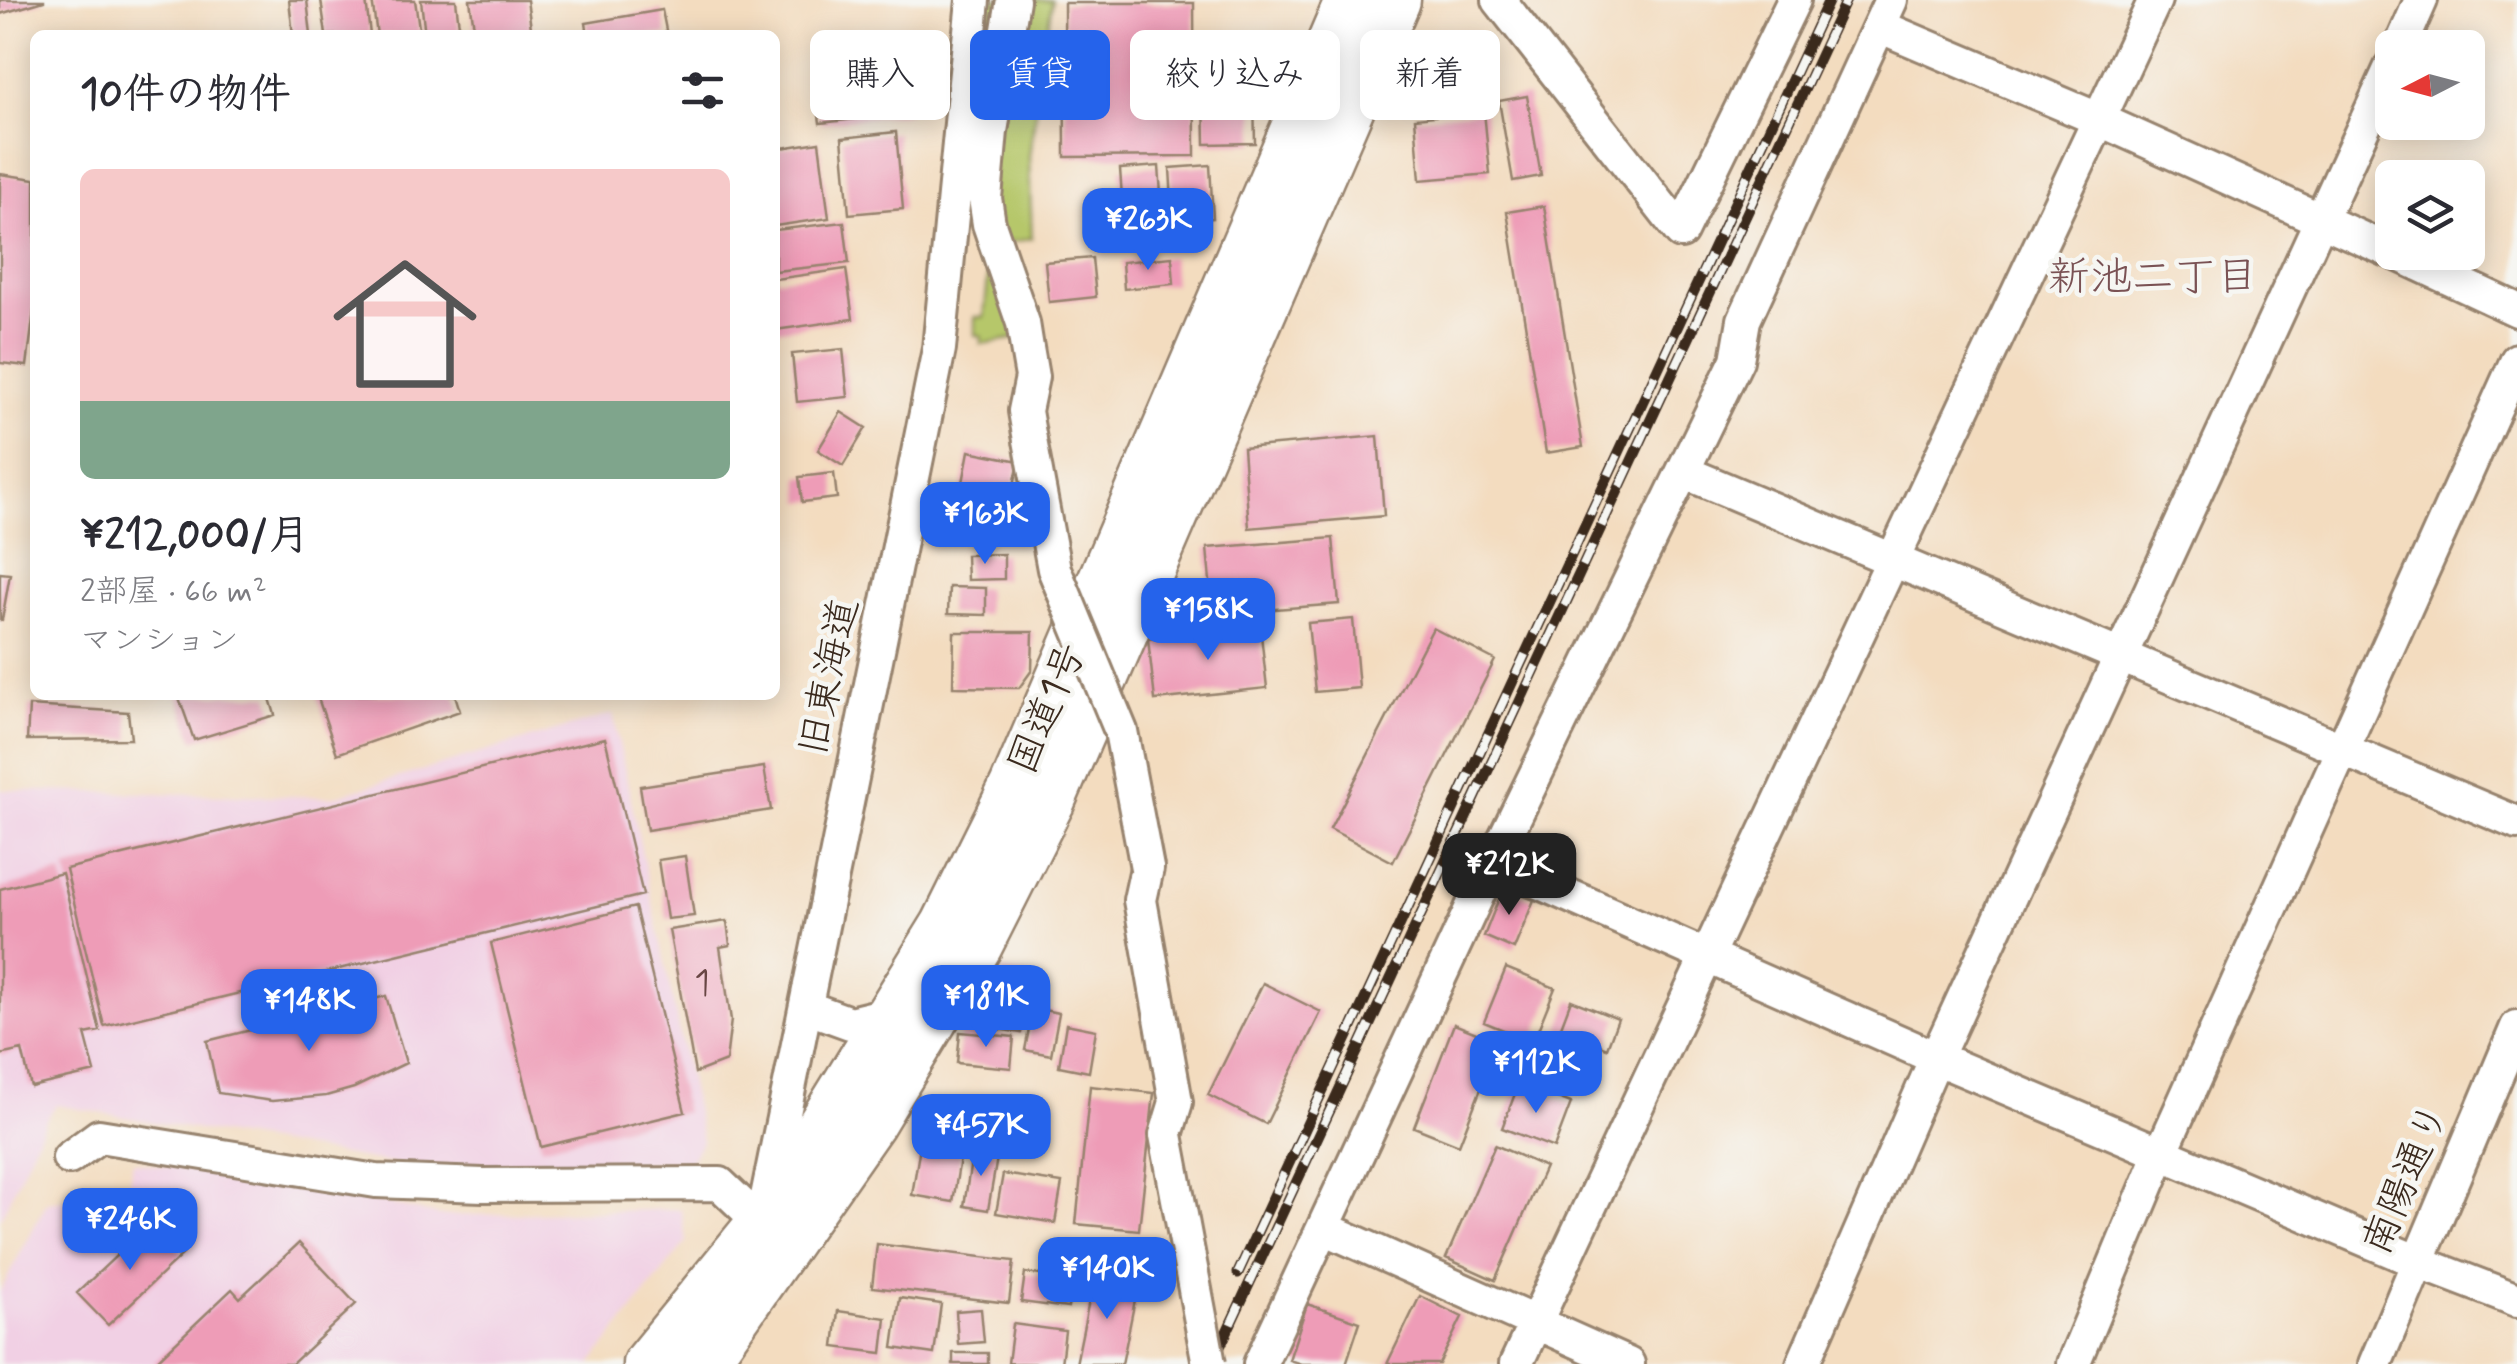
<!DOCTYPE html>
<html lang="ja">
<head>
<meta charset="utf-8">
<style>
	body { margin:0; font-family:Mynerve,"Klee One",sans-serif; background:#f2f2f3; color:#2b2b33; height:100vh; display:flex; flex-direction:column; font-size:38px; white-space:nowrap }
	* { box-sizing:border-box; margin:0 }
	p { font-size:32px; color:#7c7c81 }
	.icon { flex:none; width:55px; height:55px; fill:none; stroke:currentColor; stroke-width:2; stroke-linecap:round; stroke-linejoin:round }
	.map { position:relative; flex:1; overflow:hidden }
	.side { position:absolute; left:30px; top:30px; width:750px; height:670px; display:flex; flex-direction:column; background:#fff; border-radius:15px; box-shadow:0 5px 25px #0003 }
	.side>* { flex:none }
	.banner { position:absolute; left:810px; top:30px; width:950px; height:90px; display:flex; gap:20px }
	.needle { width:65px; rotate:264deg }
	.buttons { position:absolute; left:2375px; top:30px; display:grid; gap:20px }
	.buttons a { display:grid; place-items:center; width:110px; height:110px; border-radius:15px; background:#fff; box-shadow:0 5px 25px #0003; font-size:50px }
	.price { position:absolute; translate:-50% -85px; padding:0 22px; border-radius:20px; background:#2563eb; color:#fff; font-size:32px; line-height:65px; filter:drop-shadow(0 2px 5px #0008) }
	.price::after { content:''; position:absolute; left:50%; top:60px; width:30px; height:22px; margin-left:-15px; background:inherit; clip-path:polygon(0 0,100% 0,50% 100%) }
	.price.active { background:#222; color:#fff }
	ul { padding:0; list-style:none }
	li { display:grid; align-content:center; gap:20px; height:530px; padding:0 50px }
	li span { display:grid; place-items:center; height:310px; border-radius:15px; color:#555 }
	li>.icon { margin-inline-start:auto }
	span .icon { width:180px; height:180px; fill:#fffc; stroke-width:1 }
	li b { font-size:42px }
	h2 { display:flex; justify-content:space-between; align-items:center; height:120px; padding:0 50px; font-size:42px }
	.chip { padding:0 35px; border-radius:15px; background:#fff; box-shadow:0 5px 25px #0003; font-size:35px; line-height:90px }
	.chip.active { background:#2563eb; color:#fff }
	.map>svg:first-child { display:block }
</style>
</head>
<body>
<div class="map">
<svg width="2517" height="1364" viewBox="0 0 2517 1364">
	<rect width="100%" height="100%" fill="#f6f6f2"/>
	<filter id="ink" filterUnits="userSpaceOnUse"><feTurbulence type="fractalNoise" baseFrequency=".01" numOctaves="2"/><feDisplacementMap in="SourceGraphic" scale="20" xChannelSelector="R" yChannelSelector="G"/><feConvolveMatrix kernelMatrix="1 2 1 2 8 2 1 2 1" color-interpolation-filters="sRGB"/></filter>
	<filter id="wash" filterUnits="userSpaceOnUse"><feTurbulence type="fractalNoise" baseFrequency=".0048" numOctaves="4" result="noise"/><feDisplacementMap in="SourceGraphic" scale="40" xChannelSelector="R" yChannelSelector="G"/><feGaussianBlur stdDeviation="2.25" result="paint"/><feColorMatrix in="noise" values="0 0 0 0 0 0 0 0 0 0 0 0 0 0 0 0 0 1.4 0 .05"/><feComposite in="paint" operator="in"/></filter>
	<g filter="url(#wash)">
		<rect width="100%" height="100%" fill="#f3dcbf"/>
		<path fill="#f1d0e4" d="M 613,714 L 702,1141 L 690,1161 L 434,1171 L 56,1105 L 45,1121 L 0,1220 L 0,790 L 332,797 Z
			M 133,1162 L 295,1182 L 440,1216 L 681,1209 L 686,1242 L 591,1364 L 0,1364 L 0,1292 L 47,1202 L 126,1194 Z"/>
		<path fill="#b6c76a" stroke="#787844" stroke-width="2.5" d="M 989,0 L 1052,0 L 1029,156 L 1032,238 L 1001,245 L 973,231 L 968,221 Z
			M 990,260 L 1018,338 L 981,344 L 982,336 L 975,335 L 975,317 L 984,317 Z"/>
		<g id="blocks">
			<path fill="#ee9cb7" d="M 0,0 L 44,0 L 44,1 L 0,14 Z
				M 289,0 L 307,0 L 311,35 L 293,35 Z
				M 321,0 L 366,0 L 370,35 L 326,35 Z
				M 372,0 L 415,0 L 420,35 L 377,35 Z
				M 421,0 L 456,0 L 460,35 L 425,35 Z
				M 470,0 L 527,0 L 532,35 L 475,35 Z
				M 1064,3 L 1194,3 L 1195,156 L 1065,157 Z
				M 662,10 L 667,35 L 588,35 L 586,23 Z
				M 903,68 L 908,113 L 820,123 L 814,78 Z
				M 1527,96 L 1541,176 L 1513,181 L 1499,101 Z
				M 1254,97 L 1255,143 L 1205,144 L 1204,98 Z
				M 1484,111 L 1490,174 L 1420,180 L 1415,118 Z
				M 896,132 L 903,209 L 849,214 L 842,138 Z
				M 819,142 L 829,218 L 775,226 L 775,149 Z
				M 1210,165 L 1213,218 L 1173,221 L 1170,168 Z
				M 1159,166 L 1162,209 L 1123,211 L 1120,169 Z
				M 0,174 L 35,179 L 35,303 L 27,366 L 0,363 Z
				M 1544,206 L 1583,447 L 1546,453 L 1507,212 Z
				M 844,222 L 849,263 L 775,271 L 775,230 Z
				M 1172,257 L 1174,284 L 1124,289 L 1122,262 Z
				M 1092,258 L 1096,297 L 1049,302 L 1045,262 Z
				M 846,269 L 853,319 L 775,330 L 775,279 Z
				M 843,349 L 848,397 L 797,402 L 792,354 Z
				M 841,412 L 866,428 L 843,466 L 818,450 Z
				M 1378,436 L 1384,516 L 1249,528 L 1243,448 Z
				M 969,451 L 1019,461 L 1003,540 L 954,530 Z
				M 834,473 L 837,498 L 802,502 L 799,477 Z
				M 1333,538 L 1339,604 L 1213,614 L 1207,548 Z
				M 1004,554 L 1004,579 L 967,580 L 966,555 Z
				M 0,573 L 10,574 L 2,620 L 0,620 Z
				M 949,587 L 986,588 L 986,615 L 948,614 Z
				M 1353,619 L 1359,688 L 1315,692 L 1308,623 Z
				M 1260,626 L 1267,688 L 1155,700 L 1148,639 Z
				M 1433,628 L 1495,660 L 1393,862 L 1330,829 Z
				M 954,632 L 1033,632 L 1032,670 L 1019,688 L 953,687 Z
				M 178,695 L 269,695 L 275,715 L 194,740 Z
				M 317,695 L 455,695 L 460,711 L 337,754 Z
				M 29,706 L 128,712 L 131,739 L 27,740 Z
				M 605,738 L 643,895 L 104,1026 L 66,869 Z
				M 764,767 L 771,810 L 647,830 L 640,786 Z
				M 685,856 L 694,916 L 667,919 L 658,860 Z
				M 62,873 L 100,1031 L 85,1034 L 95,1072 L 31,1087 L 22,1050 L 0,1055 L 0,889 Z
				M 1503,888 L 1534,900 L 1514,949 L 1484,936 Z
				M 635,907 L 685,1112 L 541,1147 L 491,943 Z
				M 727,921 L 730,945 L 720,947 L 731,1020 L 726,1061 L 695,1073 L 669,930 Z
				M 1506,968 L 1555,988 L 1533,1042 L 1484,1022 Z
				M 1002,970 L 1031,975 L 1021,1033 L 992,1028 Z
				M 1263,983 L 1321,1012 L 1266,1124 L 1208,1095 Z
				M 386,996 L 406,1063 L 354,1088 L 326,1096 L 272,1101 L 218,1093 L 207,1041 Z
				M 1571,1000 L 1618,1019 L 1607,1048 L 1560,1029 Z
				M 1033,1008 L 1059,1013 L 1051,1055 L 1025,1050 Z
				M 1066,1024 L 1096,1030 L 1089,1072 L 1059,1066 Z
				M 1454,1024 L 1499,1042 L 1459,1145 L 1414,1127 Z
				M 960,1032 L 1014,1037 L 1011,1068 L 957,1063 Z
				M 1559,1038 L 1597,1054 L 1582,1090 L 1543,1073 Z
				M 1519,1083 L 1571,1103 L 1554,1148 L 1502,1128 Z
				M 1090,1086 L 1154,1093 L 1139,1230 L 1076,1224 Z
				M 921,1140 L 962,1146 L 953,1202 L 912,1195 Z
				M 1495,1145 L 1545,1167 L 1495,1280 L 1446,1258 Z
				M 973,1148 L 998,1152 L 988,1210 L 964,1206 Z
				M 1003,1174 L 1062,1183 L 1055,1223 L 996,1213 Z
				M 153,1221 L 183,1254 L 108,1325 L 77,1293 Z
				M 299,1243 L 356,1304 L 292,1364 L 153,1364 L 232,1289 L 240,1298 Z
				M 877,1244 L 1014,1261 L 1009,1303 L 872,1287 Z
				M 1025,1273 L 1072,1279 L 1068,1308 L 1021,1302 Z
				M 1094,1276 L 1138,1285 L 1122,1364 L 1076,1364 Z
				M 1420,1296 L 1462,1317 L 1439,1364 L 1387,1364 Z
				M 900,1298 L 941,1304 L 934,1354 L 893,1348 Z
				M 1307,1304 L 1360,1322 L 1346,1364 L 1301,1364 L 1289,1360 Z
				M 981,1309 L 984,1342 L 958,1344 L 956,1311 Z
				M 838,1311 L 886,1318 L 882,1353 L 834,1347 Z
				M 1013,1324 L 1065,1331 L 1061,1364 L 1008,1363 Z
				M 953,1353 L 988,1353 L 988,1364 L 953,1364 Z"/>
		</g>
	</g>
	<g filter="url(#ink)">
		<use href="#blocks" fill-opacity="0" stroke="#97836e" stroke-width="2.5"/>
		<g fill="none" stroke-linecap="round" stroke-linejoin="round">
			<g stroke="#97836e" stroke-width="38">
				<path id="minor" d="M 1013,0 L 991,131 L 985,198 L 989,224 L 1023,323 L 1027,348 L 1032,377 L 1025,411 L 1030,440
					M 1499,0 L 1681,232 L 1794,0
					M 1879,26 L 2098,119 L 2392,252
					M 2400,48 L 2421,0
					M 2393,252 L 2517,310
					M 1684,472 L 2517,823
					M 1493,862 L 1936,1058 L 2418,1262 L 2517,1300
					M 1147,868 L 1140,900 L 1176,1102 L 1166,1135
					M 806,1007 L 850,1023 L 891,1013
					M 69,1158 L 99,1136 L 376,1181 L 483,1185 L 720,1184 L 762,1224
					M 767,1197 L 939,349 L 973,0
					M 1324,1228 L 1628,1364
					M 1260,1364 L 1493,862 L 1737,360 L 1744,320 L 1891,0
					M 1516,1364 L 2155,0
					M 1803,1364 L 1936,1058 L 2392,65
					M 2073,1364 L 2161,1153 L 2517,360
					M 2375,1364 L 2517,1027"/>
			</g>
			<g stroke="#97836e" stroke-width="55">
				<path id="highway" d="M 648,1364 L 762,1224 L 946,926 L 1015,787 L 1351,0
					M 701,1364 L 870,1122 L 977,945 L 1049,802 L 1395,0"/>
			</g>
			<use href="#minor" stroke="#fff" stroke-width="32"/>
			<use href="#highway" stroke="#fff" stroke-width="50"/>
			<g stroke="#3b2a1e" stroke-width="11">
				<path id="rail" d="M 1238,1273 L 1829,0
					M 1212,1364 L 1846,0"/>
			</g>
			<use href="#rail" stroke="#f6f6f2" stroke-width="8" stroke-dasharray="22" stroke-linecap="butt"/>
			<g stroke="#97836e" stroke-width="38" stroke-linecap="butt">
				<path id="minor-bridge" d="M 1030,440 L 1054,569 L 1121,731 L 1147,868
					M 1166,1135 L 1209,1364"/>
			</g>
			<use href="#minor-bridge" stroke="#fff" stroke-width="32"/>
		</g>
	</g>
	<g text-anchor="middle" dominant-baseline="central" stroke-width="9" stroke-linejoin="round" paint-order="stroke">
		<g font-size="35" fill="#684644">
			<text x="702" y="984">1</text>
		</g>
		<g font-size="40" fill="#3b2a1e" stroke="#f6f6f2">
			<text transform="translate(830 677) rotate(-78)">旧東海道</text>
			<text transform="translate(1048 709) rotate(-67)">国道1号</text>
			<text transform="translate(2407 1179) rotate(-67)">南陽通り</text>
		</g>
		<g font-size="42" fill="#7a5254" stroke="#f6f6f2">
			<text x="2153" y="278">新池二丁目</text>
		</g>
	</g>
</svg>
<div class="buttons">
<a><svg class="needle" viewBox="-14 -14 28 28"><path d="M0-13l5 13h-10z" fill="#e53935"/><path d="M0 13l5-13h-10z" fill="#7c7c81"/></svg></a>
<a><svg class="icon" aria-label="layers" viewBox="0 0 24 24"><path d="M12 4l9 5-9 5-9-5zM3 14l9 5 9-5"/></svg></a>
</div>
<b class="price" style="left:1148px;top:273px">¥263K</b>
<b class="price" style="left:985px;top:567px">¥163K</b>
<b class="price" style="left:1208px;top:663px">¥158K</b>
<b class="price active" style="left:1509px;top:918px">¥212K</b>
<b class="price" style="left:986px;top:1050px">¥181K</b>
<b class="price" style="left:309px;top:1054px">¥148K</b>
<b class="price" style="left:1536px;top:1116px">¥112K</b>
<b class="price" style="left:981px;top:1179px">¥457K</b>
<b class="price" style="left:130px;top:1273px">¥246K</b>
<b class="price" style="left:1107px;top:1322px">¥140K</b>
<div class="banner">
<a class="chip">購入</a>
<a class="chip active">賃貸</a>
<a class="chip">絞り込み</a>
<a class="chip">新着</a>
</div>
<section class="side">
<h2>10件の物件<svg class="icon" aria-label="filters" viewBox="0 0 24 24"><path d="M4 7h16M4 17h16"/><circle cx="9" cy="7" r="2"/><circle cx="15" cy="17" r="2"/></svg></h2>
<ul>
<li><span style="background:linear-gradient(#f6c9c9 75%,#7fa58c 0)"><svg class="icon" aria-label="home" viewBox="0 0 24 24"><path d="M3 11l9-7 9 7M6 9v11h12V9"/></svg></span><div><b>¥212,000/月</b><p>2部屋 · 66 m²</p><p>マンション</p></div></li>
</ul>
</section>
</div>
</body>
</html>
